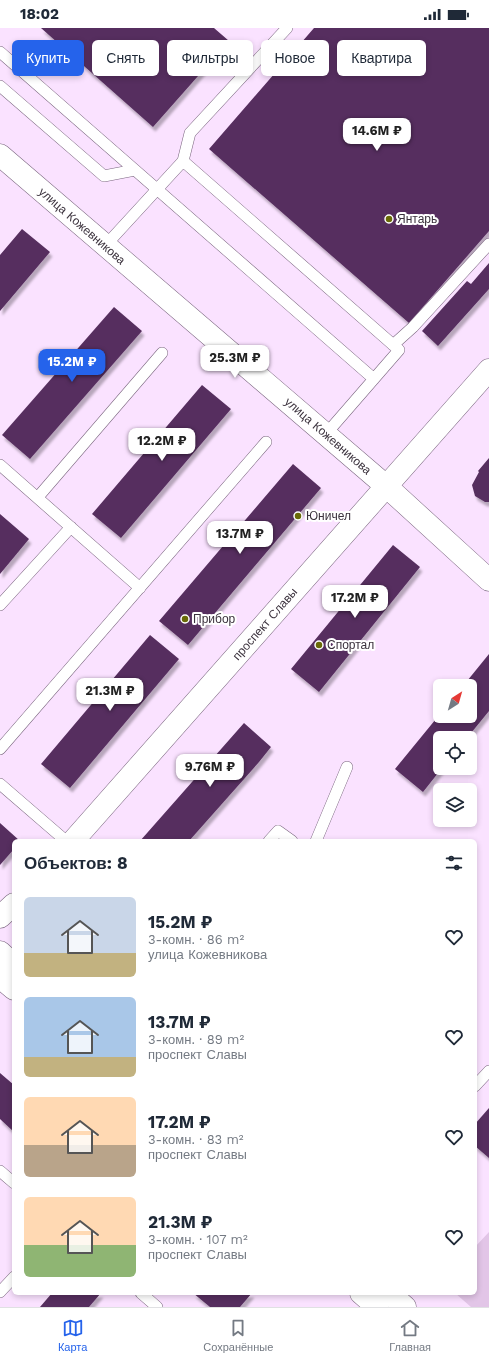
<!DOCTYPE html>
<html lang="ru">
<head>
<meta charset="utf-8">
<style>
	body { margin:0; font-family:"Work Sans",sans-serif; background:#f2f2f3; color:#1f2937; height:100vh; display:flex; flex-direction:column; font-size:15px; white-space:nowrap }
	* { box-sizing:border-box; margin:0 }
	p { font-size:13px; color:#747a83 }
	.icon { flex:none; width:22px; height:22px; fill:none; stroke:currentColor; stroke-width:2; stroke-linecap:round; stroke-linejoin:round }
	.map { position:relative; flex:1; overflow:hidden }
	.sheet { position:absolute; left:12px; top:811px; width:465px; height:456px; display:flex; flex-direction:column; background:#fff; border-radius:6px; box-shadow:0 2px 6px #0003 }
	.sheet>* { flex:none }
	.banner { position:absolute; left:12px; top:12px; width:465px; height:36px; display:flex; gap:8px }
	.needle { width:26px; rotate:37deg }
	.buttons { position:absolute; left:433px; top:651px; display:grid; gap:8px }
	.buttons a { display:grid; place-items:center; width:44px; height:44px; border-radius:6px; background:#fff; box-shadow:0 2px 6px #0003; font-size:20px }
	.price { position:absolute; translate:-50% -34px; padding:0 9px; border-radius:8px; background:#fff; color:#222; font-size:13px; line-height:26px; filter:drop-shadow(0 1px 2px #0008) }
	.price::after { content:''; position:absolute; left:50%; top:24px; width:12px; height:9px; margin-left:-6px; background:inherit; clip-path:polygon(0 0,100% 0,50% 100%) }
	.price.selected { background:#2563eb; color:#fff }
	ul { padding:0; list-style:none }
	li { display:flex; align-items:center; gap:12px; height:100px; padding:0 12px }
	li span { display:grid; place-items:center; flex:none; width:112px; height:80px; border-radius:6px; color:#555 }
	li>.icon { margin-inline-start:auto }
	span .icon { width:48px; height:48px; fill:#fffc; stroke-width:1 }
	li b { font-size:17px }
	h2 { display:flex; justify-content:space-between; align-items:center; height:48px; padding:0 12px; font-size:17px }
	.pill { padding:0 14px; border-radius:6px; background:#fff; box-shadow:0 2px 6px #0003; font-size:14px; line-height:36px }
	.pill.selected { background:#2563eb; color:#fff }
	.status { display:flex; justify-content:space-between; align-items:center; height:28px; padding:0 20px; background:#fff; direction:ltr }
	.status svg { height:11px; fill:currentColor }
	.menu { display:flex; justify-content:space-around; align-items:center; height:56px; border-top:1px solid #e0e1e3; background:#fff; font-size:11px; color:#747a83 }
	.menu a { display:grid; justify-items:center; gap:2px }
	.menu .selected { color:#2563eb }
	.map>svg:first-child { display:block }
</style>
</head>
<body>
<div class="status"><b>18:02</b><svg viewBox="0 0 49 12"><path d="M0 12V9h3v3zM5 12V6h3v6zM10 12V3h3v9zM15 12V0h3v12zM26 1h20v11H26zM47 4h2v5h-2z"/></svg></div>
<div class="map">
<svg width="489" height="1279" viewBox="0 0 489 1279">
	<defs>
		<filter id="shadow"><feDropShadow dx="2.5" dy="4.5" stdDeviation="1" flood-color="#0004"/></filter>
	</defs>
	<rect width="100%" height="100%" fill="#fae2ff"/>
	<path fill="#e2c5e7" d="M 489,1204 L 489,1279 L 471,1279 L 455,1265 L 475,1265 L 475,1219 Z"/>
	<path fill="#562f5e" filter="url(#shadow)" d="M 41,0 L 214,0 L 229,13 L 153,99 Z
		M 314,0 L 489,0 L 489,203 L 409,295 L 209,121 Z
		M 22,201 L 50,224 L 0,283 L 0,227 Z
		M 489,235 L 489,261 L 438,318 L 422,303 L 467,253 L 471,256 Z
		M 114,279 L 142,303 L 30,431 L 2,407 Z
		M 202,357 L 231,381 L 121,510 L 92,486 Z
		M 489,430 L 489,474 L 485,474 L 475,468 L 472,457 L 479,444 L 478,443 Z
		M 293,436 L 321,460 L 188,617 L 159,593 Z
		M 0,486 L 29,511 L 0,546 Z
		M 393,517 L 420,539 L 319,664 L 291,641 Z
		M 150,607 L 179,631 L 70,760 L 41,736 Z
		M 489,626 L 489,683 L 467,710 L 440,710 L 440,740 L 442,740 L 423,764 L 395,741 L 440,686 L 440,688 L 470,688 L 470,658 L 463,658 Z
		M 244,695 L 271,719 L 259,734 L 189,813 L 140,813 Z
		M 0,795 L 20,813 L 14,813 L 14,821 L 0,837 Z
		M 0,1045 L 14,1057 L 14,1104 L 0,1091 Z
		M 489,1080 L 489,1130 L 475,1118 L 475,1096 Z
		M 52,1265 L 101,1265 L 89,1279 L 40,1279 Z
		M 193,1265 L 252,1265 L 240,1279 L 210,1279 Z"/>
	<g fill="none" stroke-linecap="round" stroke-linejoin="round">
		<g stroke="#7a667f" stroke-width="12">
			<path id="service" d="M 0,24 L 374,351
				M 0,58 L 104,148 L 135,142
				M 183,133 L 399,322 L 326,406
				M 105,218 L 183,133 L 190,105 L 287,0
				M 393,317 L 413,299 L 489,216
				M 0,437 L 140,560
				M 38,469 L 162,325
				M 0,577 L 71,499
				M 0,721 L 266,414
				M 0,756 L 66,813
				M 269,813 L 278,803 L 292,813
				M 316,813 L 347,739
				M 475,1058 L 489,1043
				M 0,1143 L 14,1155
				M 0,1264 L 14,1249
				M 141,1265 L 157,1279"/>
		</g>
		<g stroke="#7a667f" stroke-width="23">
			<path id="minor" d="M 0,127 L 386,458 L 489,552
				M 73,813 L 489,342
				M 0,889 L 14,876"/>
		</g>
		<g stroke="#7a667f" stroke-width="23">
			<path id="primary" d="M 0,924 L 14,937
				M 0,949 L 14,961
				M 361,1265 L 377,1279
				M 389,1265 L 405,1279"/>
		</g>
		<use href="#service" stroke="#fff" stroke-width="11"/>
		<use href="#minor" stroke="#fff" stroke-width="22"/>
		<use href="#primary" stroke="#fff" stroke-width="22"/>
	</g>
	<g fill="#696a07" stroke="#fff" stroke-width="1.5">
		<circle cx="389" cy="191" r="4"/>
		<circle cx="298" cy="488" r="4"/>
		<circle cx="185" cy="591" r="4"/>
		<circle cx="319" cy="617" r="4"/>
	</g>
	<g text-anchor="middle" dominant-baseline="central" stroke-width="4" stroke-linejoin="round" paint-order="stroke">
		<g font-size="12" fill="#3b323d" stroke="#fff" text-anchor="start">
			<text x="397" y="191">Янтарь</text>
			<text x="306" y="488">Юничел</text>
			<text x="193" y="591">Прибор</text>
			<text x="327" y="617">Спортал</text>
		</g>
		<g font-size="12" fill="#3b323d" stroke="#fff">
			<text transform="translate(82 198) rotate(41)">улица Кожевникова</text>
			<text transform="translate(328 408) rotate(41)">улица Кожевникова</text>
			<text transform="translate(265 596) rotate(-49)">проспект Славы</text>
		</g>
	</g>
</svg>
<div class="buttons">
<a><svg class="needle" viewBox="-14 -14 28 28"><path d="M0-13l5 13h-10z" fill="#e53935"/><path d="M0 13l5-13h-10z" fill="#747a83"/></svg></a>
<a><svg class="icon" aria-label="locate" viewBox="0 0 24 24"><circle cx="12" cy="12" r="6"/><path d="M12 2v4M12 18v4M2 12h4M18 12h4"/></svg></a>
<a><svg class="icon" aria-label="layers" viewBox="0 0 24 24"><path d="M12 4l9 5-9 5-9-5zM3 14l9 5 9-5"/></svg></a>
</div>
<b class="price" style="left:377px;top:124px">14.6M ₽</b>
<b class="price" style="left:235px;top:351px">25.3M ₽</b>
<b class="price selected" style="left:72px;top:355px">15.2M ₽</b>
<b class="price" style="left:162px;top:434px">12.2M ₽</b>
<b class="price" style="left:240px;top:527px">13.7M ₽</b>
<b class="price" style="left:355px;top:591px">17.2M ₽</b>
<b class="price" style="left:110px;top:684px">21.3M ₽</b>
<b class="price" style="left:210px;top:760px">9.76M ₽</b>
<div class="banner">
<a class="pill selected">Купить</a>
<a class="pill">Снять</a>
<a class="pill">Фильтры</a>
<a class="pill">Новое</a>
<a class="pill">Квартира</a>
</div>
<section class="sheet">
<h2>Объектов: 8<svg class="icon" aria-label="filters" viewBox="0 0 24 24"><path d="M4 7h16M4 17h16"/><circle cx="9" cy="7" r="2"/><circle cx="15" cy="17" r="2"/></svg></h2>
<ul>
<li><span style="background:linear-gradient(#c9d6e8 70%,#c2b280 0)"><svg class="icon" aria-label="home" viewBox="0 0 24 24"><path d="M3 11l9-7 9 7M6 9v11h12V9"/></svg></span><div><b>15.2M ₽</b><p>3-комн. · 86 m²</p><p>улица Кожевникова</p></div><svg class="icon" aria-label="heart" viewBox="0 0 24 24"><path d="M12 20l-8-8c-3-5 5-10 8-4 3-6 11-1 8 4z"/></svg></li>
<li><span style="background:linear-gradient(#a9c7e8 75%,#c2b280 0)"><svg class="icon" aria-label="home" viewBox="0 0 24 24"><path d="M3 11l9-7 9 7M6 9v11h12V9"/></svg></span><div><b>13.7M ₽</b><p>3-комн. · 89 m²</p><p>проспект Славы</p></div><svg class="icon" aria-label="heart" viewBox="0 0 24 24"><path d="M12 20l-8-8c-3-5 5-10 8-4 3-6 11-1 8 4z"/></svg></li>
<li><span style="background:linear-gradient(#ffd9b3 60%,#b9a48a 0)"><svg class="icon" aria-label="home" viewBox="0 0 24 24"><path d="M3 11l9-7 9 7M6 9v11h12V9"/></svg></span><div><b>17.2M ₽</b><p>3-комн. · 83 m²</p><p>проспект Славы</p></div><svg class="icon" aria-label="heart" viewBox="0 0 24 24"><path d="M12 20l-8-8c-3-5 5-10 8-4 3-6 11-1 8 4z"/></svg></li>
<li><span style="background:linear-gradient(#ffd9b3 60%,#8fb573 0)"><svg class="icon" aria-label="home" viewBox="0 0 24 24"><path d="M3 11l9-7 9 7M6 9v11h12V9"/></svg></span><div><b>21.3M ₽</b><p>3-комн. · 107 m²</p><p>проспект Славы</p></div><svg class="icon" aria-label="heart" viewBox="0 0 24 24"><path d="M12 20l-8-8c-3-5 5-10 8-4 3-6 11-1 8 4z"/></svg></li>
</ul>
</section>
</div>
<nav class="menu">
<a class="selected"><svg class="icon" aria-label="map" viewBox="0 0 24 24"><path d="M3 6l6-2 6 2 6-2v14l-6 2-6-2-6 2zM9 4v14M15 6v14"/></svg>Карта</a>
<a><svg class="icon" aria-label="saved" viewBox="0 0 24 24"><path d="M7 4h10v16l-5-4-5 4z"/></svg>Сохранённые</a>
<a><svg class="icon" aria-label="home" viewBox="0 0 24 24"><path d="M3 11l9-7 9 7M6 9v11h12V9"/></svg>Главная</a>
</nav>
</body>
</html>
